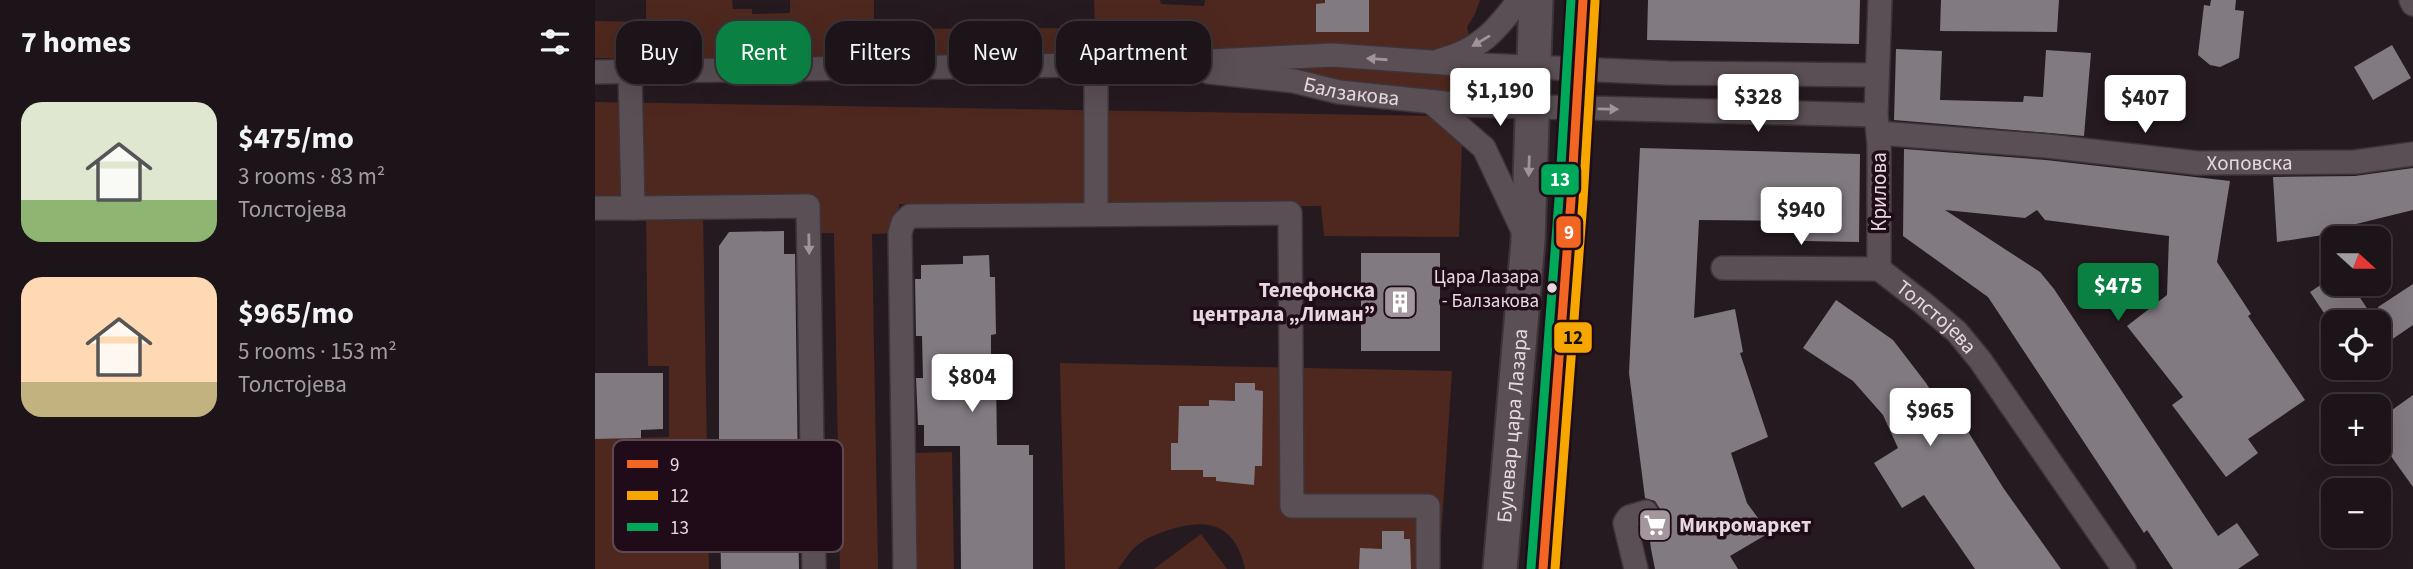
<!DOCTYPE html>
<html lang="en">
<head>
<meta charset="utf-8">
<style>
	body { margin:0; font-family:"Source Sans 3",sans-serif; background:#292125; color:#f1f3f6; height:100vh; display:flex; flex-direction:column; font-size:26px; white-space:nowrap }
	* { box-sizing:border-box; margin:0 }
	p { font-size:23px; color:#a09ea2 }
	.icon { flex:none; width:38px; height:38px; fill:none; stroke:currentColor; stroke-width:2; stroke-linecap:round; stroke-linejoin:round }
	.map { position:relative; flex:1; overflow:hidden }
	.details { display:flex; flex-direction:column; background:#1c1418; width:595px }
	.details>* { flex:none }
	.banner { position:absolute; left:21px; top:21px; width:665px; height:63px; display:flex; gap:14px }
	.needle { width:46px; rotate:111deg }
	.fabs { position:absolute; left:1726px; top:226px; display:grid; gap:14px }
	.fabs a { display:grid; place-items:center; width:70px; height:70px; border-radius:14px; background:#1c1418; box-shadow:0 7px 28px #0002,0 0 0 2px #3a3337; font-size:35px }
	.price { position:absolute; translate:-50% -60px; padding:0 16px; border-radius:7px; background:#fff; color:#222; font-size:23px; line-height:46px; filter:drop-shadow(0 2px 4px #0008) }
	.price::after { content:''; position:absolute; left:50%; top:42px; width:21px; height:16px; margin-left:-10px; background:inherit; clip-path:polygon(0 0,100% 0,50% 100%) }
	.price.on { background:#0b8043; color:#fff }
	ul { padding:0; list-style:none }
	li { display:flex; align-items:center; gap:21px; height:175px; padding:0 21px }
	li span { display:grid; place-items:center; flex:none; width:196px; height:140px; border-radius:21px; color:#555 }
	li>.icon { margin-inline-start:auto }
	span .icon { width:84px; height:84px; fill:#fffc; stroke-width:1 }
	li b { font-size:30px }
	h2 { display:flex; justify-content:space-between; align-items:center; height:84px; padding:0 21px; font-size:30px }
	.chip { padding:0 24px; border-radius:21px; background:#1c1418; box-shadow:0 7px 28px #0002,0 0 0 2px #3a3337; font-size:24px; line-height:63px }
	.chip.on { background:#0b8043; color:#fff }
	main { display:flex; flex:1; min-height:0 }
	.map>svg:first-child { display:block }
</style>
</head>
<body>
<main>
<section class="details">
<h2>7 homes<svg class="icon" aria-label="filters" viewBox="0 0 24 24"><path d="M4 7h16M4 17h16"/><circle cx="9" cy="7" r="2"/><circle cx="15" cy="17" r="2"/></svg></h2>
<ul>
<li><span style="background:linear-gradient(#dfe7d0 70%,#8fb573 0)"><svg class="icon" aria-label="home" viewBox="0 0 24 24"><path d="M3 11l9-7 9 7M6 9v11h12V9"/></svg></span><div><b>$475/mo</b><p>3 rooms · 83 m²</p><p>Толстојева</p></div></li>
<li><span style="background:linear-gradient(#ffd9b3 75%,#c2b280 0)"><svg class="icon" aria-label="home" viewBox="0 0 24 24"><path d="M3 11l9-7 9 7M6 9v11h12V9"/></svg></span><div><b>$965/mo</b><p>5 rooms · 153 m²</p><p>Толстојева</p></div></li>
</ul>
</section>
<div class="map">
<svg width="1818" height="569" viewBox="0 0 1818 569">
	<rect width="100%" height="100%" fill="#251a20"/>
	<path fill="#4e281f" d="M 51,0 L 137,0 L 138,9 L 157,9 L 157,14 L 195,13 L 195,0 L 279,0 L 279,29 L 500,28 L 499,0 L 565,0 L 566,4 L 609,6 L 610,0 L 885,0 L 880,14 L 872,27 L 875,39 L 863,64 L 861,105 L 699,81 L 501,64 L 0,58 L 0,21 L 51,22 Z
		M 0,102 L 841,116 L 867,141 L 864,237 L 729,236 L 726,206 L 501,207 L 304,204 L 305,233 L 277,234 L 283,569 L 245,569 L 239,233 L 213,233 L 213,200 L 0,203 Z
		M 108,212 L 114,569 L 0,569 L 0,439 L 74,437 L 74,366 L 53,366 L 51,214 Z
		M 465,363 L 857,371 L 844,569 L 650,569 C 642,531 621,518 584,527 C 570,531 556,535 544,544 C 536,549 529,561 523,569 L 470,569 Z
		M 357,452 L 359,569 L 321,569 L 318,453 Z
		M 606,534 L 632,569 L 559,569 Z"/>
	<path fill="#827a81" d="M 730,0 L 774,0 L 774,32 L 721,32 L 721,4 L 730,3 Z
		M 1053,0 L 1265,0 L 1264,44 L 1052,40 Z
		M 1346,0 L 1464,0 L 1462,32 L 1345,31 Z
		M 1616,0 L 1641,0 L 1640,10 L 1649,11 L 1644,58 L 1625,67 L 1615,65 L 1603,55 L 1609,5 L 1615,6 Z
		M 1797,45 L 1816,78 L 1778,100 L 1759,67 Z
		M 1301,49 L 1347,51 L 1345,100 L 1428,102 L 1429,96 L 1448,97 L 1451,50 L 1496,53 L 1489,136 L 1299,120 Z
		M 1045,148 L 1265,154 L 1264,242 L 1209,241 L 1209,221 L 1104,220 L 1099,318 L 1140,309 L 1148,352 L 1145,353 L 1173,437 L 1136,453 L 1152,503 L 1174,533 L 1135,556 L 1143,569 L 1060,569 L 1056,549 L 1053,526 L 1062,521 L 1065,509 L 1060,501 L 1050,498 L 1034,373 Z
		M 1309,149 L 1451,160 L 1635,181 L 1622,262 L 1656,314 L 1653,316 L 1710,400 L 1653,439 L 1663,453 L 1631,477 L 1577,405 L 1588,397 L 1532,326 L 1572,295 L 1574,236 L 1450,220 L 1442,210 L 1430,218 L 1350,210 L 1445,272 L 1459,289 L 1623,536 L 1642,523 L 1664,555 L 1643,569 L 1578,569 L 1552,530 L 1549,533 L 1393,297 L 1308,236 Z
		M 1818,168 L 1818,210 L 1757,225 L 1741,233 L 1682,242 L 1678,177 L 1760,176 Z
		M 189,231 L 189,254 L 200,254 L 203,475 L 193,476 L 194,517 L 203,517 L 204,569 L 126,569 L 125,519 L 139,519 L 138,477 L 124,477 L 124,246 L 134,232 Z
		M 766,253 L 845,253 L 845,351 L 766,351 Z
		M 394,255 L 395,277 L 400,277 L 401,334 L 396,335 L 396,377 L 401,377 L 402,445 L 434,445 L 434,455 L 438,455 L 438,569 L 366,569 L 365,446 L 329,446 L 329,425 L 323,425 L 321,378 L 328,378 L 327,336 L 321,336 L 320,279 L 326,279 L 326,265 L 368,264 L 368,256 Z
		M 1727,284 L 1756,284 L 1781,322 L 1735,322 L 1715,292 Z
		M 1818,284 L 1818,325 L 1783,349 L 1783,307 Z
		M 1241,300 L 1298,340 L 1331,383 L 1347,408 L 1355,403 L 1409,489 L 1466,569 L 1380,569 L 1329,495 L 1307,508 L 1279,463 L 1303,448 L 1288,415 L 1258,381 L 1208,348 Z
		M 0,373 L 68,373 L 68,429 L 46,430 L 46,438 L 0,439 Z
		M 640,383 L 660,383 L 660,390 L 668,391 L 667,466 L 660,466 L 659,485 L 621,481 L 621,477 L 608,477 L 608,470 L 576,470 L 576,443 L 583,443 L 584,406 L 614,406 L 614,400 L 640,401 Z
		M 1818,395 L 1818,487 L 1783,438 L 1783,420 Z
		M 787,531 L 809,531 L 809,539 L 815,539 L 816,569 L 764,569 L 765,548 L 787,549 Z"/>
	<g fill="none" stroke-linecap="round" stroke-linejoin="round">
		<g stroke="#3d3439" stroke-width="26">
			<g id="street">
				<path d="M 1816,0 L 1818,4"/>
				<path d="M 846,60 C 883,51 902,30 924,0"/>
				<path d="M 35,71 L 38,208 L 213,206 L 219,569"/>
				<path d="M 0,72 L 555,64 L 738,55 L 863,64 L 1073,73 L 1282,75"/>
				<path id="s1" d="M 614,72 L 699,81 L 744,92 L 869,105 L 1281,115"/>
				<path d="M 836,102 L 889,148 L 931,237"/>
				<path id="s2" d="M 1283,133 L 1452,146 L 1602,163 L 1760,162 L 1818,154"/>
				<path d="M 0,208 L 38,208"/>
				<path d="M 501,214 L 501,64"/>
				<path id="s3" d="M 1128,268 L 1284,269 L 1328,303 L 1362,332 L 1385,360 L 1529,569"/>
				<path d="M 1284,269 L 1284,144 L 1281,115 L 1285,0"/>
				<path d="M 310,569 L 305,233 L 308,223 L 315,216 L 695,213 L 697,506 L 833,506 L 833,566"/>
				<path d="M 1041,569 L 1030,523 L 1034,517 L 1051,512"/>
			</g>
		</g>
		<g stroke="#3d3439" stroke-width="37">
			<g id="secondary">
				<path id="s4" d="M 905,569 L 933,241 L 941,0"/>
				<path d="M 948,569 L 976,200 L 988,0"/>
			</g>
		</g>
		<use href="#street" stroke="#5a4f54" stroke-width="23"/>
		<use href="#secondary" stroke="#5a4f54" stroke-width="33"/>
		<g stroke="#200c18" stroke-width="14">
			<path id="bus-1" d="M 948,569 L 976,200 L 988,0"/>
		</g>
		<g stroke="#200c18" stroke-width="14">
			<path id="bus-2" d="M 960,569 L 988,201 L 1000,1"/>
		</g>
		<g stroke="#200c18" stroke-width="14">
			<path id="bus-3" d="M 936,568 L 964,199 L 976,0"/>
		</g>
		<use href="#bus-1" stroke="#f26522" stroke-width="9"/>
		<use href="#bus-2" stroke="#f7a600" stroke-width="9"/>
		<use href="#bus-3" stroke="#00a859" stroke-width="9"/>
	</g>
	<defs><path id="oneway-solid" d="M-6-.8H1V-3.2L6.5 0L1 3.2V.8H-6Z" transform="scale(1.75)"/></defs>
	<g fill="#a0949a">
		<use href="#oneway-solid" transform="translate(886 41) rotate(149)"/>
		<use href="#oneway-solid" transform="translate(782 59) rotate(-176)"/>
		<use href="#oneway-solid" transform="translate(1013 109) rotate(1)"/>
		<use href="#oneway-solid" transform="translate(934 166) rotate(92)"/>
		<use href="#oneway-solid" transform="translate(214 244) rotate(89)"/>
	</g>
	<defs>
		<g id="building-square" transform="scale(1.75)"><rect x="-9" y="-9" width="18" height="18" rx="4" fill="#a3969c" stroke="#200c18"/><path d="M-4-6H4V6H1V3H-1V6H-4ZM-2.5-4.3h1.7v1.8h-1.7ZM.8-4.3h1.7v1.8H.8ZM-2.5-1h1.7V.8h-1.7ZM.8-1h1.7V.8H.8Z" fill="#fff"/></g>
		<g id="supermarket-square" transform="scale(1.75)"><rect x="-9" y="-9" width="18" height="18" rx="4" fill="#a3969c" stroke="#200c18"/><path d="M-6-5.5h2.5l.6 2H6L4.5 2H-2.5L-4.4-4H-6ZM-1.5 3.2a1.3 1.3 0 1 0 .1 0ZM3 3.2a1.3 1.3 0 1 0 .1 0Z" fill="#fff"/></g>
	</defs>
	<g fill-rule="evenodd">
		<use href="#building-square" x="805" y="302"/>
		<use href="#supermarket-square" x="1060" y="525"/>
	</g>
	<circle fill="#e7d8df" stroke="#200c18" stroke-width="2.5" cx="957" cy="288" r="6"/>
	<g text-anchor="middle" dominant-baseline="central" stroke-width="7" stroke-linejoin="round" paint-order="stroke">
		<g font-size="19" fill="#e7d8df" stroke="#200c18" text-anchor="end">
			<text x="944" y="277">Цара Лазара<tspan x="944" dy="24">- Балзакова</tspan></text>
		</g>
		<g font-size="21" fill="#e7d8df" stroke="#200c18">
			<text stroke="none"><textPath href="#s1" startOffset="144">Балзакова</textPath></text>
			<text stroke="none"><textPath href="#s2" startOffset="373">Хоповска</textPath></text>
			<text transform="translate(1284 192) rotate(-90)">Крилова</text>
			<text stroke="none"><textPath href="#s3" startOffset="231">Толстојева</textPath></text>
			<text stroke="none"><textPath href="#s4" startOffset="144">Булевар цара Лазара</textPath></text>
		</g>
		<g font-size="21" font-weight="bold" fill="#e7d8df" stroke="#200c18" text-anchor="end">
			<text x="780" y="290">Телефонска<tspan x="780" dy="24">централа „Лиман”</tspan></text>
			<text x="1084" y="525" text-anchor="start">Микромаркет</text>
		</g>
	</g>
	<rect x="18" y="440" width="230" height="112" rx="10" fill="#200c18" stroke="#5c4954" stroke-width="2"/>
	<rect x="32" y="460" width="31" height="8" fill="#f26522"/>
	<rect x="32" y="491" width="31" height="9" fill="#f7a600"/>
	<rect x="32" y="523" width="31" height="8" fill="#00a859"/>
	<g font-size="19" fill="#e7d8df">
		<text x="75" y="471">9</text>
		<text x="75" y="502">12</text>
		<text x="75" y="534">13</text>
	</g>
	<g stroke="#200c18" stroke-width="2.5">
		<rect x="945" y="163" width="40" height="33" rx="7" fill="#00a859"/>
		<rect x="960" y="215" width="27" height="34" rx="7" fill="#f26522"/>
		<rect x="958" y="321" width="40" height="33" rx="7" fill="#f7a600"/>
	</g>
	<g font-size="19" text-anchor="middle" font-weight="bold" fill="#fff">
		<text x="965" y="186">13</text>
		<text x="974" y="239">9</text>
	</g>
	<g font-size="19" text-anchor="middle" font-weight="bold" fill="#111">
		<text x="978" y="344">12</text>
	</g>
</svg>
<div class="fabs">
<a><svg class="needle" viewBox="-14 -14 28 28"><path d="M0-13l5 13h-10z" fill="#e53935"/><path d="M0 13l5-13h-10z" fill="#a09ea2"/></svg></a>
<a><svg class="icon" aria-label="locate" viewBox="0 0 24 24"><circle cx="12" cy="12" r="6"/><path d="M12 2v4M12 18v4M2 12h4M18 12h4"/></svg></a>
<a>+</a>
<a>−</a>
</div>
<b class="price" style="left:905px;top:128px">$1,190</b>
<b class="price" style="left:1163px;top:134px">$328</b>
<b class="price" style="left:1550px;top:135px">$407</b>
<b class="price" style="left:1206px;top:247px">$940</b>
<b class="price on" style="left:1523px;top:323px">$475</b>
<b class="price" style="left:377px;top:414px">$804</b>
<b class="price" style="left:1335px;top:448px">$965</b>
<div class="banner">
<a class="chip">Buy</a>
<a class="chip on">Rent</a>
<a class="chip">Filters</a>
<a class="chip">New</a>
<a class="chip">Apartment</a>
</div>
</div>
</main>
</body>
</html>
